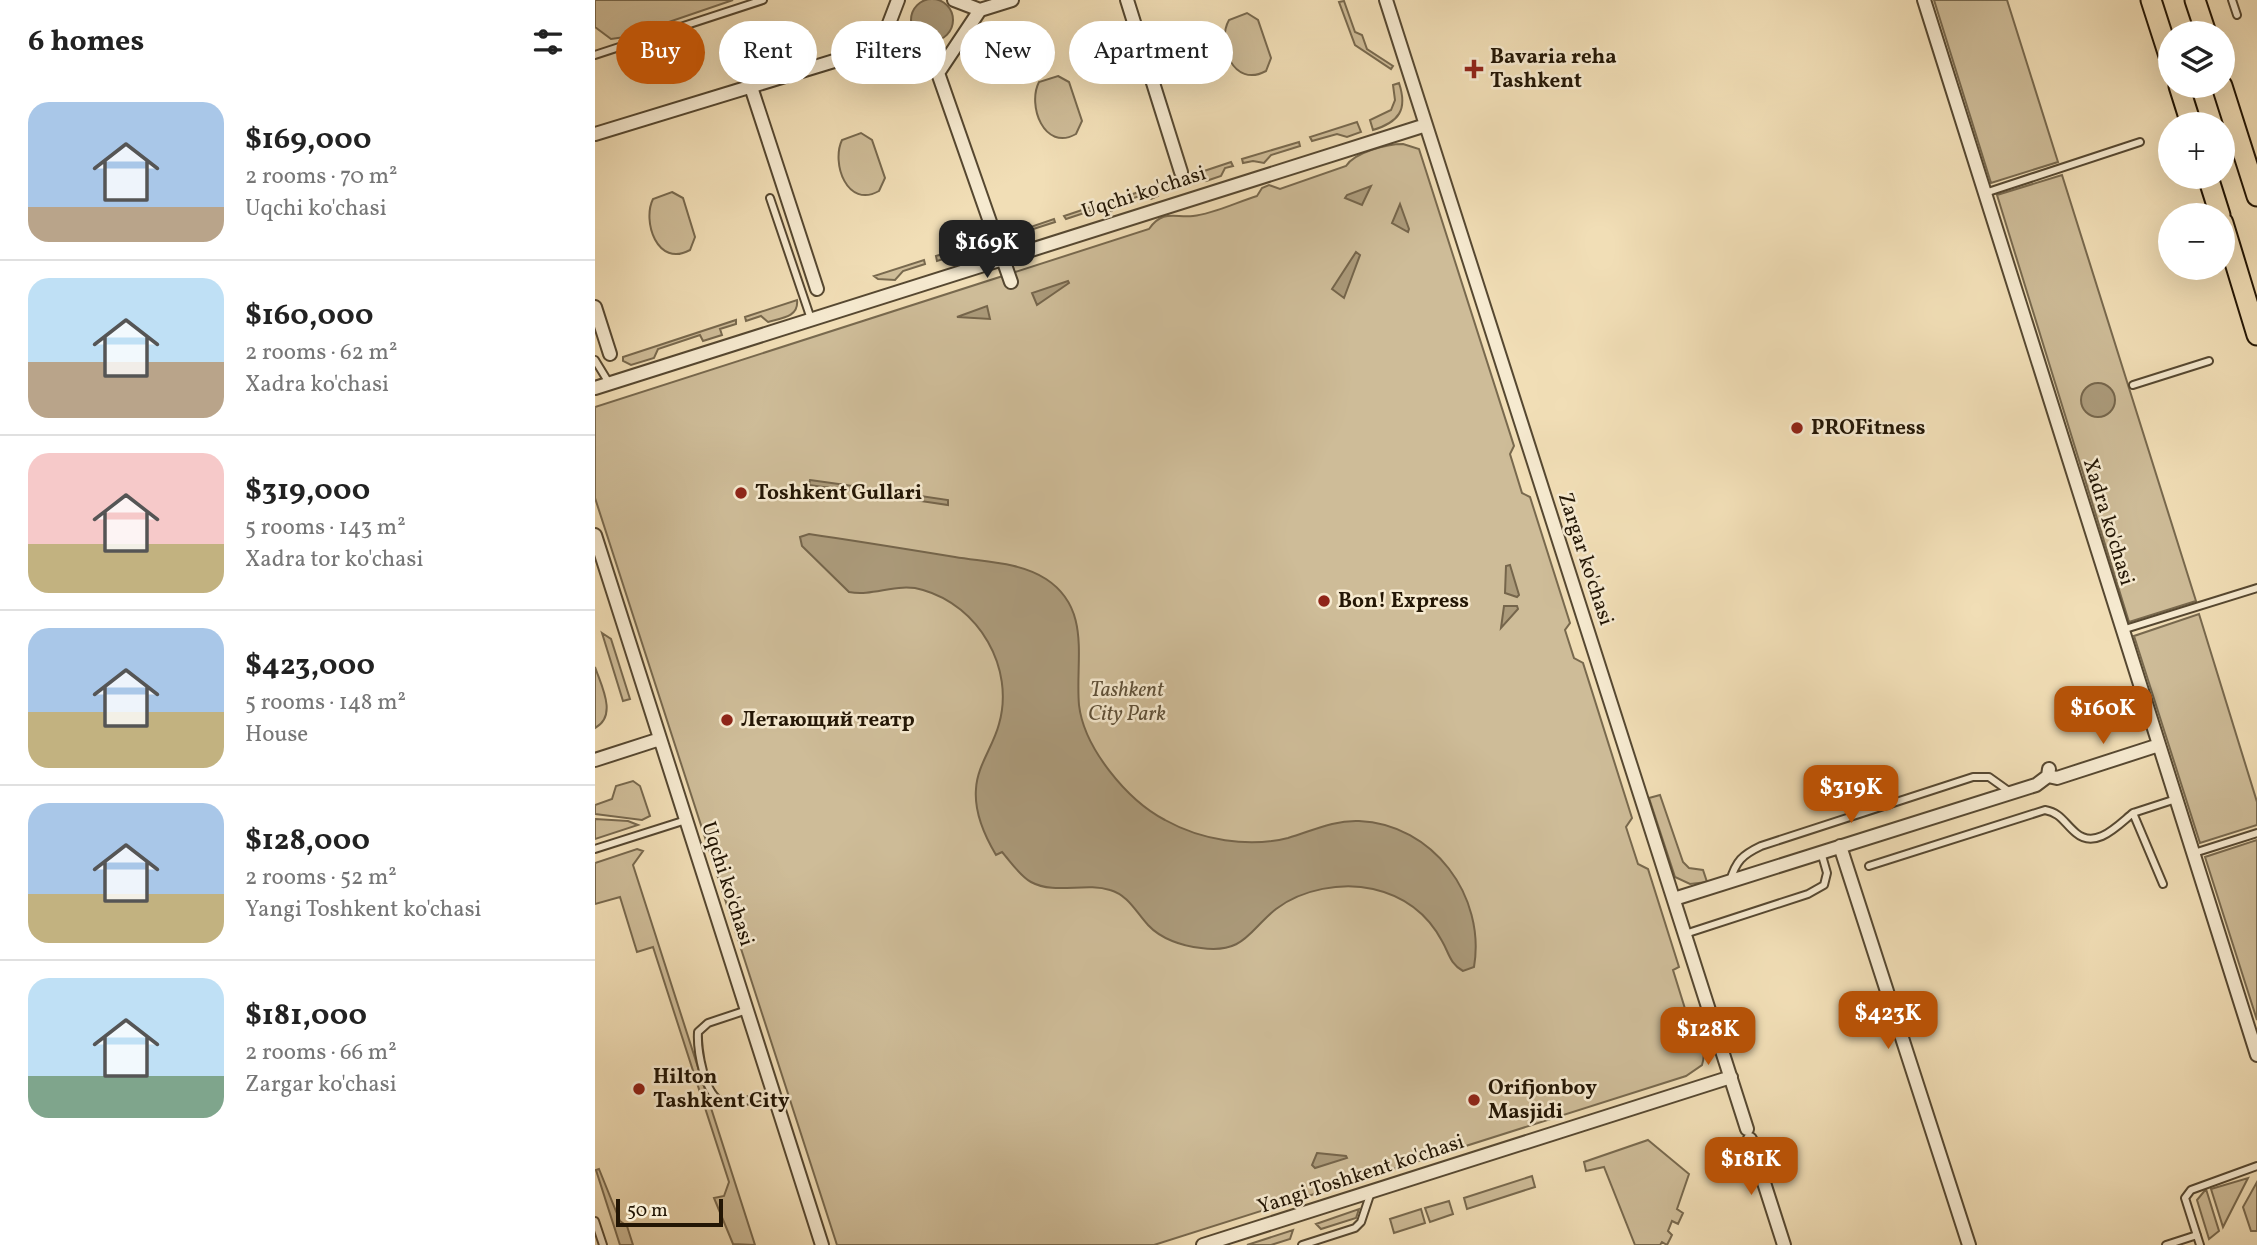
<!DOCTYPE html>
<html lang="en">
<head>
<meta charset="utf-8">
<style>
	body { margin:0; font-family:Vollkorn,serif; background:#f6f6f6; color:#222; height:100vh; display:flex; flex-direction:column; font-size:26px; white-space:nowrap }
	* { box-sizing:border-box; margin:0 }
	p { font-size:23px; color:#767676 }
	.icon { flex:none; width:38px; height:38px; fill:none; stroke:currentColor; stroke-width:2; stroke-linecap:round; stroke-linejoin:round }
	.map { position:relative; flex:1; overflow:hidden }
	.panel { display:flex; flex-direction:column; background:#fff; width:595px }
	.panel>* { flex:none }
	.top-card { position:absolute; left:21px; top:21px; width:665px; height:63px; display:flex; gap:14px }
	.tools { position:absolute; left:1563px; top:21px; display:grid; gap:14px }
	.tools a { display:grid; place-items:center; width:77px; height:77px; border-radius:50%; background:#fff; box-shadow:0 7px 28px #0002; font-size:35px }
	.scale { position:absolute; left:21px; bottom:18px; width:107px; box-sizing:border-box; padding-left:7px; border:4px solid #231605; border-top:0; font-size:19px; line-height:24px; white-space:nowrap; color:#231605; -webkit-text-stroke:5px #f6ead0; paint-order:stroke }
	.price { position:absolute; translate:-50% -60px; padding:0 16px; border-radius:14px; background:#b45309; color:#fff; font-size:23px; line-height:46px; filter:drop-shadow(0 2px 4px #0008) }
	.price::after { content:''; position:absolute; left:50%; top:42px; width:21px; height:16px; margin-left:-10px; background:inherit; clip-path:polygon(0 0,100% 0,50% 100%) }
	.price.current { background:#222; color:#fff }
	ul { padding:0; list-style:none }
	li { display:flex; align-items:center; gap:21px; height:175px; padding:0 28px }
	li+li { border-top:2px solid #e0e0e0 }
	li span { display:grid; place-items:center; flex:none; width:196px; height:140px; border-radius:21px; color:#555 }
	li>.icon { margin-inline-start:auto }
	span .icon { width:84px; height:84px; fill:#fffc; stroke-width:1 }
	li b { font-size:30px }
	h2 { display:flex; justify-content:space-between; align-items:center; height:84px; padding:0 28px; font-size:30px }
	.tag { padding:0 24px; border-radius:32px; background:#fff; box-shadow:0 7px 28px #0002; font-size:24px; line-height:63px }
	.tag.current { background:#b45309; color:#fff }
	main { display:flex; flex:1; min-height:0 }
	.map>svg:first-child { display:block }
</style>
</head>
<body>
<main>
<section class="panel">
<h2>6 homes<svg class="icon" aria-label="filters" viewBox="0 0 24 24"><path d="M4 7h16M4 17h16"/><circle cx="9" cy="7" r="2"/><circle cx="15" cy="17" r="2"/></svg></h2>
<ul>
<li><span style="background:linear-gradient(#a9c7e8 75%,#b9a48a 0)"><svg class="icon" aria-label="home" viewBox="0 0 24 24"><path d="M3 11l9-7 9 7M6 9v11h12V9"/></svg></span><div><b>$169,000</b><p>2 rooms · 70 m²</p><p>Uqchi ko'chasi</p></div></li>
<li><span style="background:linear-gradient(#bfe0f5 60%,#b9a48a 0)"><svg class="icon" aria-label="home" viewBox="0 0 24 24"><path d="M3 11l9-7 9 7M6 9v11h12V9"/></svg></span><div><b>$160,000</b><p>2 rooms · 62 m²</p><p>Xadra ko'chasi</p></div></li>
<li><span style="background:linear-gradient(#f6c9c9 65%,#c2b280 0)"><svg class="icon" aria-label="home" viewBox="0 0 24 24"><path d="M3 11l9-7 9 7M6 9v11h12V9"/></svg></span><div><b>$319,000</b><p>5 rooms · 143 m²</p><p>Xadra tor ko'chasi</p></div></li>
<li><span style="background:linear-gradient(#a9c7e8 60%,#c2b280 0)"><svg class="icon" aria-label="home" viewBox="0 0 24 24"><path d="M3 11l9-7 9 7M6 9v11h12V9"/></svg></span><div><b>$423,000</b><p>5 rooms · 148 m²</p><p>House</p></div></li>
<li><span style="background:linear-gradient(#a9c7e8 65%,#c2b280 0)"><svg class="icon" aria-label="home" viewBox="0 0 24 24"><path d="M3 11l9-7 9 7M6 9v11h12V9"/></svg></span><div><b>$128,000</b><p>2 rooms · 52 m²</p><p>Yangi Toshkent ko'chasi</p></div></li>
<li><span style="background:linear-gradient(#bfe0f5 70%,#7fa58c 0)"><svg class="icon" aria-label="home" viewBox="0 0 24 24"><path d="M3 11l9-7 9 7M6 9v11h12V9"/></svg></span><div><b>$181,000</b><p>2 rooms · 66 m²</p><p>Zargar ko'chasi</p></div></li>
</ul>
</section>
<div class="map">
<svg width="1662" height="1245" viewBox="0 0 1662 1245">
	<rect width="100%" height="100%" fill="#f1deb6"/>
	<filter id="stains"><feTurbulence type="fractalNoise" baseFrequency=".00286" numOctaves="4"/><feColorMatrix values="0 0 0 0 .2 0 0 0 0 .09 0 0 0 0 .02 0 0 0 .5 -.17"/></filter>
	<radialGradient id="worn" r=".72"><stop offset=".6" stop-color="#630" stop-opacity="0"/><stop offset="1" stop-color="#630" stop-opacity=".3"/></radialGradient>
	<path fill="#cebc98" stroke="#78694e" stroke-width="2" d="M 0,0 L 138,0 L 30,37 L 16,39 L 0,27 Z
		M 1339,0 L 1412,0 L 1463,162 L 1396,183 Z
		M 749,1 L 760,32 L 767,35 L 772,49 L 798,66 L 796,69 L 760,45 L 744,2 Z
		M 652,13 L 663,20 L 676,58 L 671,71 C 638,89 621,43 634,20 Z
		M 463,76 L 474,82 L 487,121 L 481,134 C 449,152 432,105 444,82 Z
		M 804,83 C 813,110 804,122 778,130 L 775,120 L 796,110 L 800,100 L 798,85 Z
		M 762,122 L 766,132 L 752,137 L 742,134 L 717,141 L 715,137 Z
		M 266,133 L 277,140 L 290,178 L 284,191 C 252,209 236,163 247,140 Z
		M 704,142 L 705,146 L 676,155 L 669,163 L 658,161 L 648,163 L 647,159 Z
		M 808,144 L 824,149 L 919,446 L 915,454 L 927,493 L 935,497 L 975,623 L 970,630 L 979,658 L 988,663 L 1037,818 L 1031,827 L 1043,864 L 1053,869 L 1084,967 L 1078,970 L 1092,1015 L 1100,1019 C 1105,1034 1112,1050 1107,1065 L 1091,1076 L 559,1245 L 242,1245 L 0,498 L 0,407 L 554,229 C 568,209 580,218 598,216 C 619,214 642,202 662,196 L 667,188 L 674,185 L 685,189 L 751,166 C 760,152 792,144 808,144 Z
		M 636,162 L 638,166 L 630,168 L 626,176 L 611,181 L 603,173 Z
		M 1467,175 L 1601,601 L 1534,622 L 1402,195 Z
		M 560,187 L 563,196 L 556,199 L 548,195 L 529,201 L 528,197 Z
		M 77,192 L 88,198 L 100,237 L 95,250 C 62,268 47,221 58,199 Z
		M 514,201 L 518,205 L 517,211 L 506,214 L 498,210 L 471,219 L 469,216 Z
		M 459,219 L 460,222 L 432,231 L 429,240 L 418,243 L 414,241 L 415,234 Z
		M 395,240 L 399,251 L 371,259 L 364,254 L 342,261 L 341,256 Z
		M 329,260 L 330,264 L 308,271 L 300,280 L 283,279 L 279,276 Z
		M 202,300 C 204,317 187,318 173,322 L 166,316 L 151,321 L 150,317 Z
		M 141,320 L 141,324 L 125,329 L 127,335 L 108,341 L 105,335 L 63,349 L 59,358 L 36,365 L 28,361 L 28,357 Z
		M 1604,614 L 1662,802 L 1662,825 L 1605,843 L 1539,636 Z
		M 7,633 L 16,639 L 35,699 L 28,701 Z
		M 0,667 C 6,685 23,716 0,728 Z
		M 38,781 L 45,786 L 55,816 L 47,820 L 0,814 L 0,805 L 17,799 L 21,786 Z
		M 1065,795 L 1088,862 L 1094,868 L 1108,870 L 1112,882 L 1095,884 L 1080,877 L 1054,798 Z
		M 0,819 L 33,821 L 43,825 L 0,839 Z
		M 1662,840 L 1662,1020 L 1610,857 Z
		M 42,849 L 48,851 L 38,865 L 160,1245 L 138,1244 L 119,1198 L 129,1196 L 134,1182 L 58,947 L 42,952 L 25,897 L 0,904 L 0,863 Z
		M 1053,1140 L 1094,1174 L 1082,1209 L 1088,1213 L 1083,1224 L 1077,1221 L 1073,1231 L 1077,1235 L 1072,1245 L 1067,1242 L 1065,1245 L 1040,1245 L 1009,1167 L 991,1171 L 989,1162 Z
		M 4,1169 L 25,1221 L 32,1226 L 38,1245 L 25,1245 L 1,1170 Z
		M 937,1176 L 940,1187 L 872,1209 L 869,1198 Z
		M 1653,1178 L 1628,1227 L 1616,1189 Z
		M 1662,1182 L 1662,1231 L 1656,1231 L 1648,1207 Z
		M 1611,1189 L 1624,1231 L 1614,1239 L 1602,1200 Z
		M 854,1201 L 858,1214 L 835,1222 L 830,1208 Z
		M 764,1209 L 761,1218 L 726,1229 L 721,1224 Z
		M 826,1209 L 830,1223 L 799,1233 L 795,1219 Z
		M 698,1230 L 695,1239 L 676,1245 L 652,1245 Z"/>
	<path fill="#ab9a7a" stroke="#75654b" stroke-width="2" d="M316 20a21 21 0 1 1 42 0a21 21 0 1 1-42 0Z
		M 776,186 L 767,205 L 750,198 L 752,195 Z
		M 805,204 L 814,229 L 813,232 L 797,223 Z
		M 761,252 L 765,255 L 749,298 L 737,289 Z
		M 473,281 L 474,283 L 442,305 L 437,293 Z
		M 392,306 L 395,319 L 362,317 Z
		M1486 400a17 17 0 1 1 34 0a17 17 0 1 1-34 0Z
		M 215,480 L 280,489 L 279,494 L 214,485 Z
		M 312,494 L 353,500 L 353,505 L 312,499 Z
		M 214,534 C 262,541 311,549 360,557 C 390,562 425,562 451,579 C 497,609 480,660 484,705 C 489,748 532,800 570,820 C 606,840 653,848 693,838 C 717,831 738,820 764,821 C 838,824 891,896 879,967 L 868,971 C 855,964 854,953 847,941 C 832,913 809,896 778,889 C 747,882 707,889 681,909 C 654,930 650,954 606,948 C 587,946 566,939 553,925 C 541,912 533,895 515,890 C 490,882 460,895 436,882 C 425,876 415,861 407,852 L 401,855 C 389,835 379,813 381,789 C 382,766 398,747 404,724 C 420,668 384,606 328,590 C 302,582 279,597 254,592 L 207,546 L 205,537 Z
		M 915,565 L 924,595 L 922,597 L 910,593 L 911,566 Z
		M 909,606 L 922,606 L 923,609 L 906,628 Z
		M 722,1153 L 751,1156 L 752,1158 L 720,1168 L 717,1165 Z"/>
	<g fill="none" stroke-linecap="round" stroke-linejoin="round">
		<g stroke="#564831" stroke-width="10">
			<path id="lane" d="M 1637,0 L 1642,15
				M 0,55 L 168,0
				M 1390,193 L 1545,142
				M 175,198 L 216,319
				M 0,360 L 14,383
				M 1538,385 L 1614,361
				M 1527,630 L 1662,588
				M 0,849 L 91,820
				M 1599,853 L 1662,833
				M 1274,866 L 1450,810 C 1466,813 1469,823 1481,833 C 1501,850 1523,825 1538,813
				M 1135,881 C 1141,861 1147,855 1166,846 L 1378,777 L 1394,777 L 1415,792
				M 1568,884 L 1538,813 L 1581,799
				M 1090,934 L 1213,894 L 1229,885 L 1232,873 L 1226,852
				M 152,1010 L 113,1023 L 103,1032 C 102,1048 109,1098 129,1102 C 145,1105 163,1097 178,1093
				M 0,1221 L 8,1245
				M 707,1245 L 760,1228 L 766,1222 L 776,1192
				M 1571,1245 L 1602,1235
				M 1605,1245 L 1590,1198 L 1596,1190 L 1662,1166"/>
		</g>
		<g stroke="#564831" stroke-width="16">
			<path id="street" d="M 303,0 L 285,47 L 343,73 L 385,10
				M 359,0 L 385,10 L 417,0
				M 532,0 L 586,172
				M 791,0 L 1152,1129
				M 1329,0 L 1662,1055
				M 343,73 L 416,282
				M 156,87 L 222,289
				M 0,134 L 285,47
				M 0,307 L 15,354
				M 0,388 L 831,125
				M 0,535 L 227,1245
				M 0,760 L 65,739
				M 1453,776 L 1462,778 L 1564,745
				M 1245,846 L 1374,1245
				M 1079,899 L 1441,785 L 1453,776 L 1454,769
				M 1155,1139 L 1189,1245
				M 608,1245 L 1136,1077"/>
		</g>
		<g stroke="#231605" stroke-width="23">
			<path id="primary" d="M 1556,0 L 1575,59
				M 1600,0 L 1611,33
				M 1584,86 L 1596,124
				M 1627,86 L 1662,196
				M 1613,177 L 1625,215
				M 1628,223 L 1662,335"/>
		</g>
		<use href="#lane" stroke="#f6ead0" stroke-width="6"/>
		<use href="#street" stroke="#f6ead0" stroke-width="12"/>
		<use href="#primary" stroke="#f1deb6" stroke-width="19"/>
	</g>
	<g fill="#8f2418" stroke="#f6ead0" stroke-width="2.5">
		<path d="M875.5 58.5h7v7h7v7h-7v7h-7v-7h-7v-7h7z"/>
		<circle cx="1202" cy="428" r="7"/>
		<circle cx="146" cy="493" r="7"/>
		<circle cx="729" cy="601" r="7"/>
		<circle cx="132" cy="720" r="7"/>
		<circle cx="44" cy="1089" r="7"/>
		<circle cx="879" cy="1100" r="7"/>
	</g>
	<g text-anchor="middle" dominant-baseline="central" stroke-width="5" stroke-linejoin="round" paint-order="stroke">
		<g font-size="21" font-weight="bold" fill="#231605" stroke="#f6ead0" text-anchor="start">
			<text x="895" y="57">Bavaria reha<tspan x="895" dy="24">Tashkent</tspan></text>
			<text x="1216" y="428">PROFitness</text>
			<text x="160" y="493">Toshkent Gullari</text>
			<text x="743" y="601">Bon! Express</text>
			<text x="146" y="720">Летающий театр</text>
			<text x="58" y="1077">Hilton<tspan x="58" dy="24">Tashkent City</tspan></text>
			<text x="893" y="1088">Orifjonboy<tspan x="893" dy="24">Masjidi</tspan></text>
		</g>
		<g font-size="21" fill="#231605" stroke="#f6ead0">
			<text transform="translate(549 193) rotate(-18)">Uqchi ko'chasi</text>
			<text transform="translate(1513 522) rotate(73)">Xadra ko'chasi</text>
			<text transform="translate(990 559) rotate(72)">Zargar ko'chasi</text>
			<text transform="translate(132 884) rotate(72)">Uqchi ko'chasi</text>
			<text transform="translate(766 1175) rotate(-18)">Yangi Toshkent ko'chasi</text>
		</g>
		<g font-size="21" font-style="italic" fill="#5f5038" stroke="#f6ead0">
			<text x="532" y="690">Tashkent<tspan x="532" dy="24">City Park</tspan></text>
		</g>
	</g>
	<rect width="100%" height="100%" filter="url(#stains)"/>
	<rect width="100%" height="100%" fill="url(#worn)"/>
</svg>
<div class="tools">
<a><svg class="icon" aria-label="layers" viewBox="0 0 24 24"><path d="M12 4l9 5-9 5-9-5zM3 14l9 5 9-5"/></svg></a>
<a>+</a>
<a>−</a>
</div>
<div class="scale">50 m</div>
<b class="price current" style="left:392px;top:280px">$169K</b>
<b class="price" style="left:1508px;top:746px">$160K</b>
<b class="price" style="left:1256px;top:825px">$319K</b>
<b class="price" style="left:1293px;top:1051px">$423K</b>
<b class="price" style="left:1113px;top:1067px">$128K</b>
<b class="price" style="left:1156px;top:1197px">$181K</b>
<div class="top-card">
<a class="tag current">Buy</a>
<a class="tag">Rent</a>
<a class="tag">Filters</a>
<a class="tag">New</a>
<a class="tag">Apartment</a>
</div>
</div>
</main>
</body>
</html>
